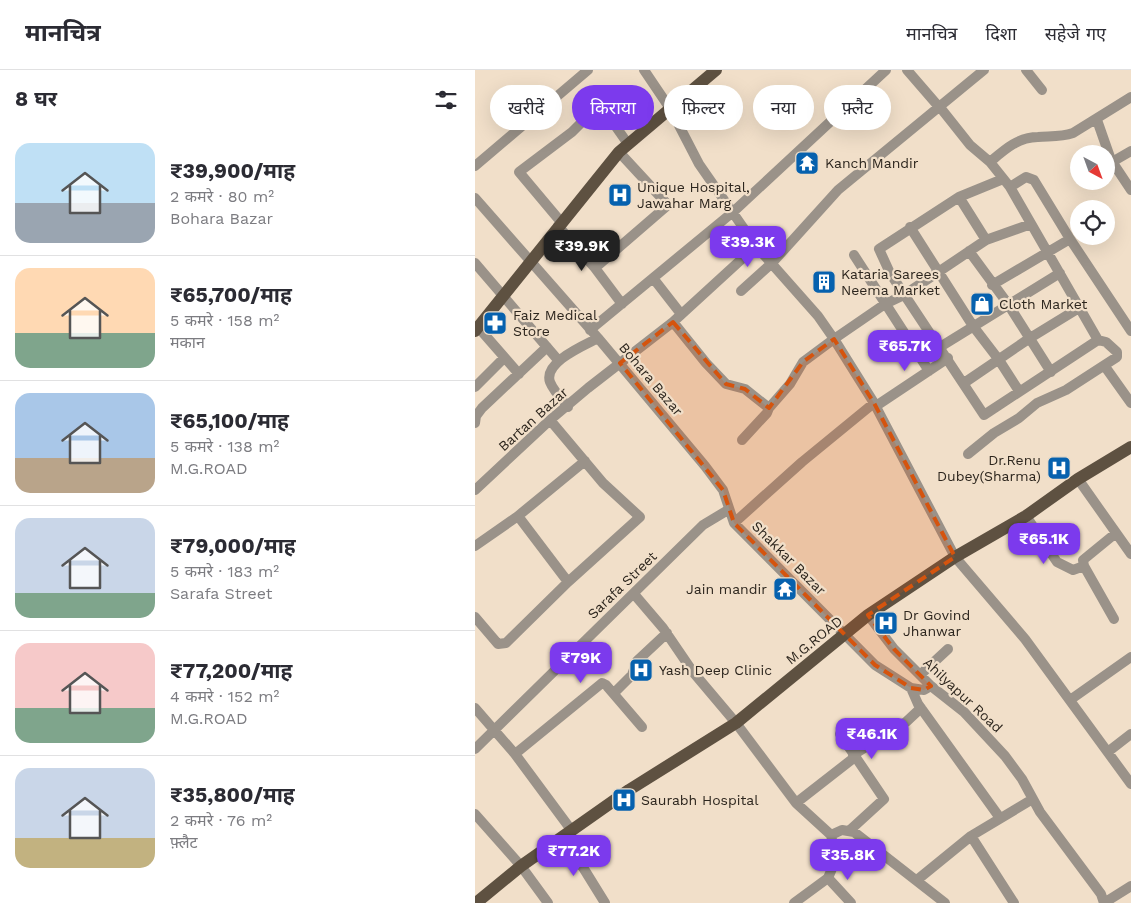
<!DOCTYPE html>
<html lang="hi">
<head>
<meta charset="utf-8">
<style>
	body { margin:0; font-family:"Work Sans","Noto Sans Devanagari",sans-serif; background:#f2f2f3; color:#2b2b33; height:100vh; display:flex; flex-direction:column; font-size:19px; white-space:nowrap }
	* { box-sizing:border-box; margin:0 }
	p { font-size:16px; color:#7c7c81 }
	.icon { flex:none; width:28px; height:28px; fill:none; stroke:currentColor; stroke-width:2; stroke-linecap:round; stroke-linejoin:round }
	.map { position:relative; flex:1; overflow:hidden }
	.details { display:flex; flex-direction:column; background:#fff; width:475px }
	.details>* { flex:none }
	.hud { position:absolute; left:15px; top:15px; width:475px; height:45px; display:flex; gap:10px }
	.needle { width:32px; rotate:139deg }
	.buttons { position:absolute; left:595px; top:75px; display:grid; gap:10px }
	.buttons a { display:grid; place-items:center; width:45px; height:45px; border-radius:50%; background:#fff; box-shadow:0 5px 20px #0002; font-size:25px }
	.price { position:absolute; translate:-50% -42px; padding:0 11px; border-radius:10px; background:#7c3aed; color:#fff; font-size:16px; line-height:32px; filter:drop-shadow(0 1px 2px #0008) }
	.price::after { content:''; position:absolute; left:50%; top:30px; width:15px; height:11px; margin-left:-8px; background:inherit; clip-path:polygon(0 0,100% 0,50% 100%) }
	.price.on { background:#222; color:#fff }
	ul { padding:0; list-style:none }
	li { display:flex; align-items:center; gap:15px; height:125px; padding:0 15px }
	li+li { border-top:1px solid #e1e1e2 }
	li span { display:grid; place-items:center; flex:none; width:140px; height:100px; border-radius:15px; color:#555 }
	li>.icon { margin-inline-start:auto }
	span .icon { width:60px; height:60px; fill:#fffc; stroke-width:1 }
	li b { font-size:21px }
	h2 { display:flex; justify-content:space-between; align-items:center; height:60px; padding:0 15px; font-size:21px }
	.tag { padding:0 18px; border-radius:22px; background:#fff; box-shadow:0 5px 20px #0002; font-size:18px; line-height:45px }
	.tag.on { background:#7c3aed; color:#fff }
	header { display:flex; align-items:center; gap:30px; box-sizing:border-box; height:70px; padding:0 25px; background:#fff; border-bottom:1px solid #e1e1e2 }
	header strong { font-size:24px }
	nav { display:flex; gap:28px; margin-inline-start:auto; font-size:18px }
	main { display:flex; flex:1; min-height:0 }
	.map>svg:first-child { display:block }
</style>
</head>
<body>
<header>
<strong>मानचित्र</strong>
<nav><a>मानचित्र</a><a>दिशा</a><a>सहेजे गए</a></nav>
</header>
<main>
<section class="details">
<h2>8 घर<svg class="icon" aria-label="filters" viewBox="0 0 24 24"><path d="M4 7h16M4 17h16"/><circle cx="9" cy="7" r="2"/><circle cx="15" cy="17" r="2"/></svg></h2>
<ul>
<li><span style="background:linear-gradient(#bfe0f5 60%,#9aa5b1 0)"><svg class="icon" aria-label="home" viewBox="0 0 24 24"><path d="M3 11l9-7 9 7M6 9v11h12V9"/></svg></span><div><b>₹39,900/माह</b><p>2 कमरे · 80 m²</p><p>Bohara Bazar</p></div></li>
<li><span style="background:linear-gradient(#ffd9b3 65%,#7fa58c 0)"><svg class="icon" aria-label="home" viewBox="0 0 24 24"><path d="M3 11l9-7 9 7M6 9v11h12V9"/></svg></span><div><b>₹65,700/माह</b><p>5 कमरे · 158 m²</p><p>मकान</p></div></li>
<li><span style="background:linear-gradient(#a9c7e8 65%,#b9a48a 0)"><svg class="icon" aria-label="home" viewBox="0 0 24 24"><path d="M3 11l9-7 9 7M6 9v11h12V9"/></svg></span><div><b>₹65,100/माह</b><p>5 कमरे · 138 m²</p><p>M.G.ROAD</p></div></li>
<li><span style="background:linear-gradient(#c9d6e8 75%,#7fa58c 0)"><svg class="icon" aria-label="home" viewBox="0 0 24 24"><path d="M3 11l9-7 9 7M6 9v11h12V9"/></svg></span><div><b>₹79,000/माह</b><p>5 कमरे · 183 m²</p><p>Sarafa Street</p></div></li>
<li><span style="background:linear-gradient(#f6c9c9 65%,#7fa58c 0)"><svg class="icon" aria-label="home" viewBox="0 0 24 24"><path d="M3 11l9-7 9 7M6 9v11h12V9"/></svg></span><div><b>₹77,200/माह</b><p>4 कमरे · 152 m²</p><p>M.G.ROAD</p></div></li>
<li><span style="background:linear-gradient(#c9d6e8 70%,#c2b280 0)"><svg class="icon" aria-label="home" viewBox="0 0 24 24"><path d="M3 11l9-7 9 7M6 9v11h12V9"/></svg></span><div><b>₹35,800/माह</b><p>2 कमरे · 76 m²</p><p>फ़्लैट</p></div></li>
</ul>
</section>
<div class="map">
<svg width="656" height="833" viewBox="0 0 656 833">
	<rect width="100%" height="100%" fill="#f1dfc9"/>
	<g fill="none" stroke-linecap="round" stroke-linejoin="round">
		<path stroke="#9a9289" stroke-width="10" d="M 169,0 L 196,40 L 224,94 L 281,176 L 343,246 L 359,269 L 399,333 L 480,487 L 550,569 L 656,714
			M 432,0 L 464,37
			M 551,0 L 567,20
			M 464,36 L 495,75 L 515,92 L 535,117 L 623,270 L 631,272 L 642,282 L 642,287 L 591,320 L 562,333 L 544,348 L 519,363 L 493,384
			M 622,50 L 636,90 L 656,120
			M 515,92 C 529,80 543,67 563,67 C 575,66 586,67 598,63 L 656,27
			M 637,92 L 656,81
			M 0,96 L 113,0
			M 528,109 L 484,127 L 404,179 L 415,203 L 509,345 L 623,270
			M 535,117 L 551,107 L 559,110 L 595,169 L 656,261
			M 484,127 L 511,170
			M 0,128 L 123,268 L 230,396 L 248,420 L 259,453 L 400,595 L 436,618 L 449,620 L 456,616
			M 86,152 L 44,102 L 97,62 L 125,34 L 153,74
			M 83,156 L 120,198 L 147,234
			M 435,157 L 498,256 L 524,290 L 544,321
			M 494,181 L 533,234 L 576,302
			M 379,185 L 454,301
			M 0,193 L 83,290
			M 120,198 L 193,135 L 144,82
			M 178,208 L 206,244
			M 517,215 L 595,169
			M 266,221 L 297,193 L 363,120 L 509,0
			M 198,252 L 231,293 L 251,314 L 270,319 L 294,338 L 292,343 L 267,370
			M 3,257 L 44,304
			M 115,260 L 258,142 L 411,0
			M 465,277 L 585,203
			M 631,295 L 631,298 L 656,333
			M 489,313 L 555,268 L 604,238
			M 0,317 L 29,288
			M 401,336 L 473,288
			M 93,337 C 87,330 78,320 75,312 C 68,292 110,275 123,268
			M 294,338 L 315,314 L 328,292 L 359,269 L 410,234 L 429,225 L 511,170 L 556,154
			M 0,353 L 1,346 L 7,338 L 72,277
			M 603,409 L 656,484
			M 0,420 L 75,350 L 113,318 L 198,252 L 281,176
			M 43,446 L 93,512
			M 551,446 L 582,492 L 598,500 L 609,496
			M 259,453 L 327,392 L 399,333
			M 0,476 L 43,446 L 110,391
			M 159,524 L 188,558 L 218,602 L 261,653 L 321,733 L 356,765 L 361,789 L 353,808 L 319,833
			M 393,545 L 419,579 L 456,616 L 489,642 L 530,686 L 547,709 L 565,742 L 626,824 L 629,833
			M 0,547 L 23,574 L 31,573 L 93,512 L 165,447 L 128,413 L 75,350
			M 639,549 L 609,496 L 608,490 L 641,463
			M 445,605 L 473,579
			M 436,618 L 443,634 L 525,748
			M 139,623 L 157,605 L 162,591 L 192,563
			M 595,630 L 656,587
			M 0,638 L 40,684 L 97,761
			M 365,664 L 409,729 L 374,761
			M 0,679 L 228,455 L 253,440
			M 634,681 L 656,664
			M 40,684 L 127,613 L 131,615 L 167,657
			M 378,685 L 431,652 L 446,638
			M 321,733 L 380,687
			M 0,744 L 46,796 L 73,833
			M 356,765 L 367,760 L 379,762 L 470,833
			M 496,766 L 539,833
			M 87,768 L 109,799 L 130,833
			M 353,808 L 376,833
			M 442,810 L 496,766 L 556,730
			M 629,833 L 656,816"/>
		<path stroke="#5e5141" stroke-width="12" d="M 0,261 L 144,82 L 241,0
			M 1,833 L 46,796 L 154,720 L 261,653 L 393,545 L 480,487 L 551,446 L 603,409 L 656,377"/>
	</g>
	<path fill="#d5540e" fill-opacity="0.2" stroke="#d5540e" stroke-width="4" stroke-dasharray="10 6" stroke-linejoin="round" d="M 198,252 L 251,314 L 270,319 L 294,338 L 328,292 L 359,269 L 399,333 L 480,487 L 393,545 L 419,579 L 456,616 L 449,620 L 436,618 L 400,595 L 259,453 L 248,420 L 145,293 Z"/>
	<defs>
		<g id="temple-square" transform="scale(1.25)"><rect x="-9" y="-9" width="18" height="18" rx="4" fill="#0661ae" stroke="#f1dfc9"/><path d="M0-6L5-2H3V0L6.5 2.5H4V6H1.5V3h-3V6H-4V2.5H-6.5L-3 0V-2H-5Z" fill="#fff"/></g>
		<g id="hospital-square" transform="scale(1.25)"><rect x="-9" y="-9" width="18" height="18" rx="4" fill="#0661ae" stroke="#f1dfc9"/><path d="M-5-5h3v3.5h4V-5h3V5h-3V1.5h-4V5h-3Z" fill="#fff"/></g>
		<g id="building-square" transform="scale(1.25)"><rect x="-9" y="-9" width="18" height="18" rx="4" fill="#0661ae" stroke="#f1dfc9"/><path d="M-4-6H4V6H1V3H-1V6H-4ZM-2.5-4.3h1.7v1.8h-1.7ZM.8-4.3h1.7v1.8H.8ZM-2.5-1h1.7V.8h-1.7ZM.8-1h1.7V.8H.8Z" fill="#fff"/></g>
		<g id="shop-square" transform="scale(1.25)"><rect x="-9" y="-9" width="18" height="18" rx="4" fill="#0661ae" stroke="#f1dfc9"/><path d="M-5-2.5h2.3a2.7 3.5 0 0 1 5.4 0H5L5.5 6h-11ZM-1.5-2.5h3a1.5 2.3 0 0 0-3 0Z" fill="#fff"/></g>
		<g id="pharmacy-square" transform="scale(1.25)"><rect x="-9" y="-9" width="18" height="18" rx="4" fill="#0661ae" stroke="#f1dfc9"/><path d="M-2-6h4v4h4v4h-4v4h-4v-4h-4v-4h4Z" fill="#fff"/></g>
	</defs>
	<g fill-rule="evenodd">
		<use href="#temple-square" x="332" y="93"/>
		<use href="#hospital-square" x="145" y="125"/>
		<use href="#building-square" x="349" y="212"/>
		<use href="#shop-square" x="507" y="234"/>
		<use href="#pharmacy-square" x="20" y="253"/>
		<use href="#hospital-square" x="584" y="398"/>
		<use href="#temple-square" x="310" y="519"/>
		<use href="#hospital-square" x="411" y="553"/>
		<use href="#hospital-square" x="166" y="600"/>
		<use href="#hospital-square" x="149" y="730"/>
	</g>
	<g text-anchor="middle" dominant-baseline="central" stroke-width="4.5" stroke-linejoin="round" paint-order="stroke">
		<g font-size="14" fill="#2d261e" stroke="#f1dfc9" text-anchor="start">
			<text x="350" y="93">Kanch Mandir</text>
			<text x="162" y="117">Unique Hospital,<tspan x="162" dy="16">Jawahar Marg</tspan></text>
			<text x="366" y="204">Kataria Sarees<tspan x="366" dy="16">Neema Market</tspan></text>
			<text x="524" y="234">Cloth Market</text>
			<text x="38" y="245">Faiz Medical<tspan x="38" dy="16">Store</tspan></text>
			<text x="566" y="390" text-anchor="end">Dr.Renu<tspan x="566" dy="16">Dubey(Sharma)</tspan></text>
			<text x="292" y="519" text-anchor="end">Jain mandir</text>
			<text x="428" y="545">Dr Govind<tspan x="428" dy="16">Jhanwar</tspan></text>
			<text x="184" y="600">Yash Deep Clinic</text>
			<text x="166" y="730">Saurabh Hospital</text>
		</g>
		<g font-size="14" fill="#2d261e" stroke="#f1dfc9">
			<text transform="translate(176 309) rotate(50)">Bohara Bazar</text>
			<text transform="translate(58 349) rotate(-42)">Bartan Bazar</text>
			<text transform="translate(314 488) rotate(45)">Shakkar Bazar</text>
			<text transform="translate(147 515) rotate(-44)">Sarafa Street</text>
			<text transform="translate(339 570) rotate(-39)">M.G.ROAD</text>
			<text transform="translate(488 625) rotate(43)">Ahilyapur Road</text>
		</g>
	</g>
</svg>
<div class="buttons">
<a><svg class="needle" viewBox="-14 -14 28 28"><path d="M0-13l5 13h-10z" fill="#e53935"/><path d="M0 13l5-13h-10z" fill="#7c7c81"/></svg></a>
<a><svg class="icon" aria-label="locate" viewBox="0 0 24 24"><circle cx="12" cy="12" r="6"/><path d="M12 2v4M12 18v4M2 12h4M18 12h4"/></svg></a>
</div>
<b class="price" style="left:273px;top:198px">₹39.3K</b>
<b class="price on" style="left:107px;top:202px">₹39.9K</b>
<b class="price" style="left:430px;top:302px">₹65.7K</b>
<b class="price" style="left:569px;top:495px">₹65.1K</b>
<b class="price" style="left:106px;top:614px">₹79K</b>
<b class="price" style="left:397px;top:690px">₹46.1K</b>
<b class="price" style="left:99px;top:807px">₹77.2K</b>
<b class="price" style="left:373px;top:811px">₹35.8K</b>
<div class="hud">
<a class="tag">खरीदें</a>
<a class="tag on">किराया</a>
<a class="tag">फ़िल्टर</a>
<a class="tag">नया</a>
<a class="tag">फ़्लैट</a>
</div>
</div>
</main>
</body>
</html>
